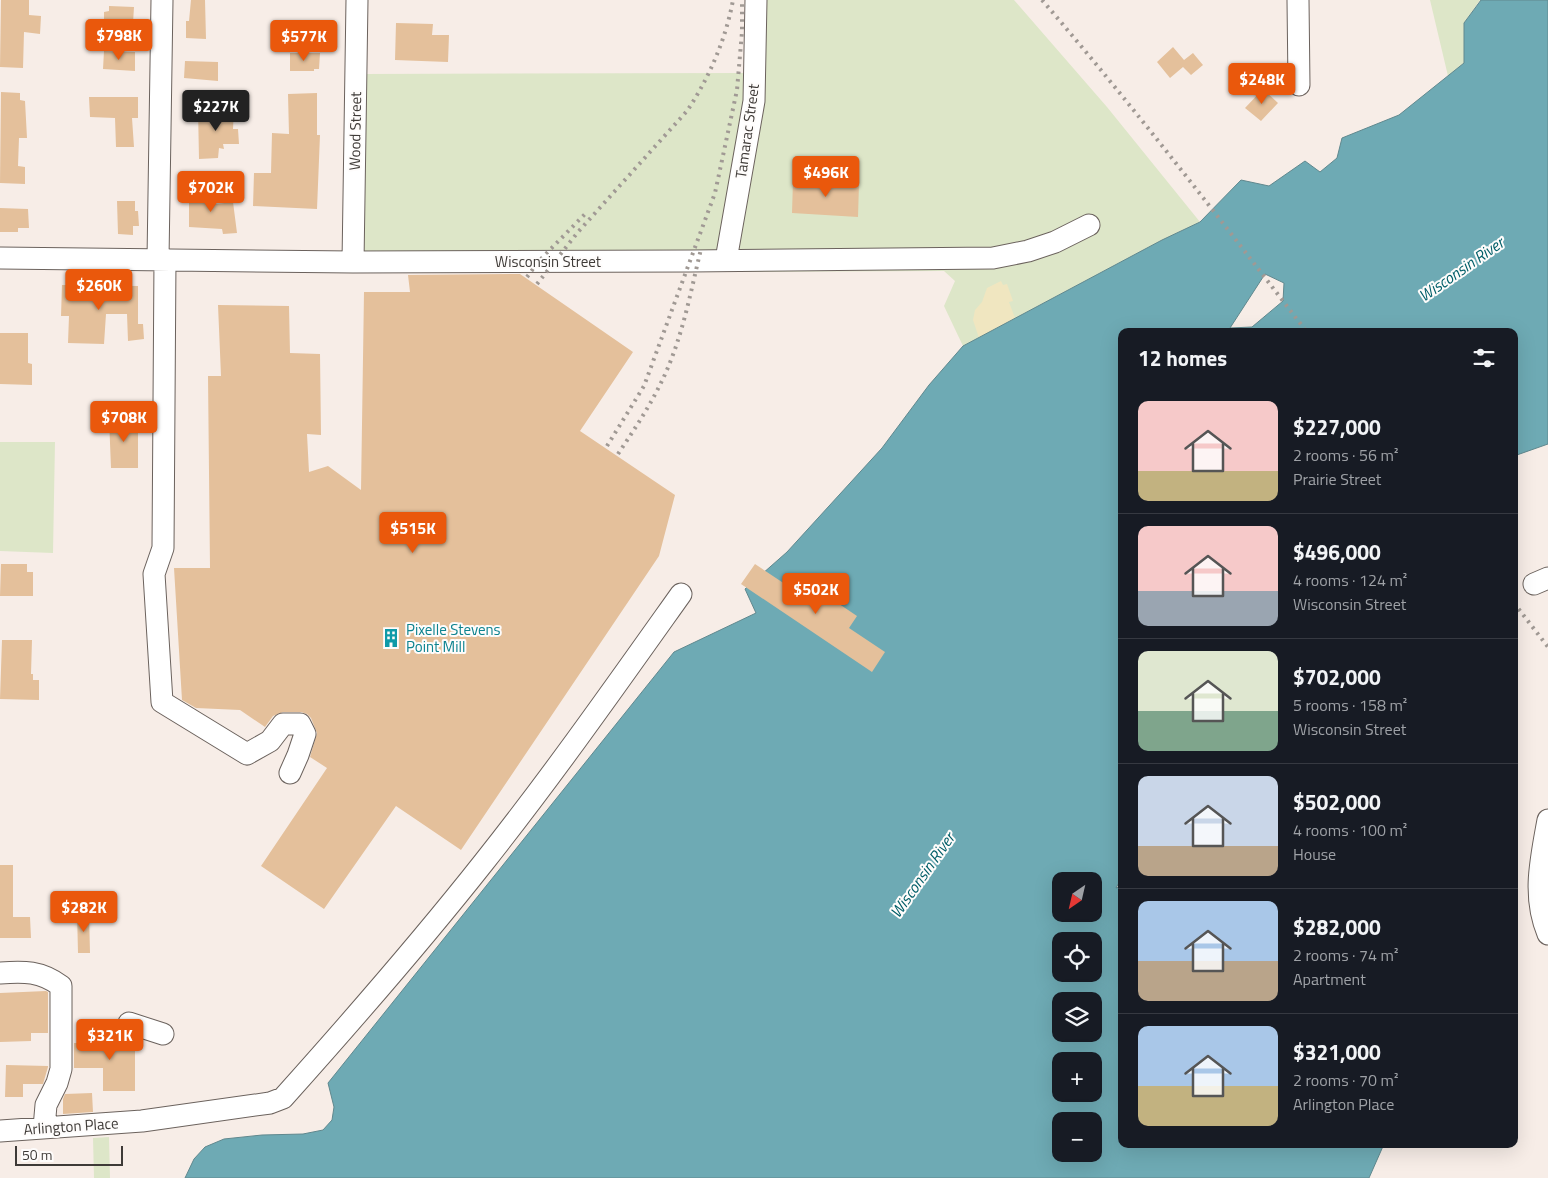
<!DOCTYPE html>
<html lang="en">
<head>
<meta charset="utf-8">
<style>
	body { margin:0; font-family:"Titillium Web",sans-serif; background:#20242c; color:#f1f3f6; height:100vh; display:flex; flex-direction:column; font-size:19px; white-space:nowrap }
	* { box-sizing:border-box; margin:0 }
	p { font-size:16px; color:#9ea1a6 }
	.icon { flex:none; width:28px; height:28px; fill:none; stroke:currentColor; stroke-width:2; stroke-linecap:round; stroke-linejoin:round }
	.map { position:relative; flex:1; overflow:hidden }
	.panel { position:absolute; left:1118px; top:328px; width:400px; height:820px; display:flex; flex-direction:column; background:#171b24; border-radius:10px; box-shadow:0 5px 20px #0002 }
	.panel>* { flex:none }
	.needle { width:32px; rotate:214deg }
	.fabs { position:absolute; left:1052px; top:872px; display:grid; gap:10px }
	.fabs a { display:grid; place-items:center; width:50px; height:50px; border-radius:10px; background:#171b24; box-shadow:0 5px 20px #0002; font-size:25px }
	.scale { position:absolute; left:15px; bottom:12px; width:108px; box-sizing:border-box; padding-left:5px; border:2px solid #3e3a37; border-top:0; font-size:14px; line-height:18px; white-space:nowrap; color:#3e3a37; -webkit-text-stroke:4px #fefcfb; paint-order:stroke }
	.price { position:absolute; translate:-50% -42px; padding:0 11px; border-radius:5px; background:#ea580c; color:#fff; font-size:16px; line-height:32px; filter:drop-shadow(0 1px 2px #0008) }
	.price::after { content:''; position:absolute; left:50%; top:30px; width:15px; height:11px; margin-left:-8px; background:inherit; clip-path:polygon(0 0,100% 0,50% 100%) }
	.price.current { background:#222; color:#fff }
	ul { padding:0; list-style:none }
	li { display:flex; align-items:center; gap:15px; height:125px; padding:0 20px }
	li+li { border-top:1px solid #363941 }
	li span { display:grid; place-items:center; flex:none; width:140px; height:100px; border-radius:10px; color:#555 }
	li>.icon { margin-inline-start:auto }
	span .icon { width:60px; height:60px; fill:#fffc; stroke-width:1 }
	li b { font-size:21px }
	h2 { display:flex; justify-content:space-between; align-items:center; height:60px; padding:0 20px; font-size:21px }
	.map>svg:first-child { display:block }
</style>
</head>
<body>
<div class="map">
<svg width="1548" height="1178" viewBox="0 0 1548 1178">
	<rect width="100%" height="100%" fill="#f7ede7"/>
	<path fill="#dde6c8" d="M 747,0 L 1014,0 L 1107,107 L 1200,222 L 1162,240 L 963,346 L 944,306 L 955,281 L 944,271 L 703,272 L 355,269 L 364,74 L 746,73 Z
		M 1430,0 L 1480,0 L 1464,23 L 1464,63 L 1448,76 Z
		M 0,442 L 55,442 L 53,553 L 0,551 Z
		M 109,1137 L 110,1178 L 94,1178 L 93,1138 Z"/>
	<path fill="#f0e6c0" d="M 1001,281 L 1003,285 L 1007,284 L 1013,301 L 1009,302 L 1015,318 L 979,338 L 973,320 L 975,310 L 982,302 L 987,288 Z"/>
	<path fill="#6eaab4" stroke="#60888e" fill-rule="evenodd" d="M 1481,0 L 1548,0 L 1548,444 L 1514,456 L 1514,331 L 1121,331 L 1121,879 L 1116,888 L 1121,886 L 1121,1144 L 1384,1144 L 1369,1178 L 185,1178 L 194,1159 L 205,1147 L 224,1139 L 262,1135 L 303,1134 L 323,1130 L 332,1120 L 334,1107 L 328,1083 L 674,652 L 756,613 L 745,589 L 787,552 L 882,448 L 929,385 L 963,346 L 1162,240 L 1200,222 L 1241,180 L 1269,186 L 1305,161 L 1320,172 L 1337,158 L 1342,138 L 1399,115 L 1464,63 L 1464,23 ZM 1265,274 L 1284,283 L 1283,301 L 1252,327 L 1230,328 ZM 1061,881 L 1094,881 L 1094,914 L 1061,914 ZM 1061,941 L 1094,941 L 1094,974 L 1061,974 ZM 1061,1001 L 1094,1001 L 1094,1034 L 1061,1034 ZM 1061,1061 L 1094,1061 L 1094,1094 L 1061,1094 ZM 1061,1121 L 1094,1121 L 1094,1154 L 1061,1154 Z"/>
	<path fill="#e4c09b" d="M 1,0 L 29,0 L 29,15 L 41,16 L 40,34 L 24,32 L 23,68 L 0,67 Z
		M 191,0 L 205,0 L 206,39 L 186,38 L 186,21 L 189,21 Z
		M 109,6 L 134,7 L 133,23 L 104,22 L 104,12 L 109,11 Z
		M 396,23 L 433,24 L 432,35 L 449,35 L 448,62 L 395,60 Z
		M 1173,47 L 1184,60 L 1193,53 L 1203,65 L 1191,75 L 1183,67 L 1170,78 L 1157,62 Z
		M 104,51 L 135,52 L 135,71 L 103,69 Z
		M 290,53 L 320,53 L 319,69 L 314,69 L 314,71 L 290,71 Z
		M 185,61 L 218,62 L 218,81 L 184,78 Z
		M 1263,89 L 1278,103 L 1261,121 L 1245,108 Z
		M 1,92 L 20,93 L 20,100 L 25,101 L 27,138 L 19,138 L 18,166 L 25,167 L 25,184 L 0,183 Z
		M 317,93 L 317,135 L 320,135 L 317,209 L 253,206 L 254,173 L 271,173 L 272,133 L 289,134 L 288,94 Z
		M 89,97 L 138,97 L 138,118 L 132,118 L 134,147 L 116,147 L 115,118 L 90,117 Z
		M 198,109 L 234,109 L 233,129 L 238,129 L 239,144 L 223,144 L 224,149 L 219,148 L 218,158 L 199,159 Z
		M 793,180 L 859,184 L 858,217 L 792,213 Z
		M 189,190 L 207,190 L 207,205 L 233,202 L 237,233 L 223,234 L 222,229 L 189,227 Z
		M 117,201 L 135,201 L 135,211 L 138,211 L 139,226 L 133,226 L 133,235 L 118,234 Z
		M 0,208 L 28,209 L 29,228 L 18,228 L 18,232 L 0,232 Z
		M 520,274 L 633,352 L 580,431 L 675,495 L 659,556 L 461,850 L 396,806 L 324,909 L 261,866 L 327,768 L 310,757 L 317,733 L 311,718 L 307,714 L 301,712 L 283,712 L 273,716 L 265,727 L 240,710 L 196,708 L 182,700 L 174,568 L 210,568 L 208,376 L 221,376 L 218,305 L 289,306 L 290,353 L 320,354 L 321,435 L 307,434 L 309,472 L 328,466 L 361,490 L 364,292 L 410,292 L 408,275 Z
		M 62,285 L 138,286 L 138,324 L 143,324 L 144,339 L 128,341 L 127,314 L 106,314 L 104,344 L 68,343 L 69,316 L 61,316 Z
		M 0,333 L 28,333 L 28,363 L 32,364 L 32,385 L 0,384 Z
		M 109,418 L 138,418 L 138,468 L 111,468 Z
		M 1,564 L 27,564 L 27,572 L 33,572 L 33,596 L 0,596 Z
		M 755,564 L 800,594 L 808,583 L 857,616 L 849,628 L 885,652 L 872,672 L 741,584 Z
		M 2,640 L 32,640 L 31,674 L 33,674 L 33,680 L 39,680 L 39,700 L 0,699 Z
		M 0,865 L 13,865 L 13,917 L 30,917 L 31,938 L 0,938 Z
		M 77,912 L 89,912 L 90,953 L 78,953 Z
		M 46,991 L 48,992 L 48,1033 L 31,1033 L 31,1041 L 0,1042 L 0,993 Z
		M 103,1035 L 126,1035 L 135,1038 L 135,1091 L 103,1091 L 103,1068 L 74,1068 L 74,1043 L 103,1043 Z
		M 6,1065 L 48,1066 L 48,1067 L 43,1084 L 23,1084 L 23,1097 L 5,1097 Z
		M 92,1093 L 93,1112 L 63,1114 L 63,1099 L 65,1094 Z"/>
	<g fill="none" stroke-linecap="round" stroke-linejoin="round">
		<g stroke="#6b625d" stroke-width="23">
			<path id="minor" d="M 1298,0 L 1299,85
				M 0,258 L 353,262 L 690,261 L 993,258 L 1028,251 L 1055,242 L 1089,225
				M 158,259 L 162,0
				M 165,259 L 163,548 L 154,574 L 162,702 L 247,754 L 270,741 L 283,724 L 300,724 L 305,734 L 298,755 L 290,773
				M 726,260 L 754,101 L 756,0
				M 353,262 L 357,0
				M 1534,584 L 1548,578
				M 1548,820 C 1541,859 1532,896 1548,934
				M 0,973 C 24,971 41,971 61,986 L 61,1069 L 57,1083 L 46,1105 L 44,1128
				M 129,1023 L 163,1034
				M 0,1131 L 142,1121 L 270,1103 L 283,1098 C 352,1021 420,943 484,862 C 553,775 617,684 681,594"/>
		</g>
		<use href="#minor" stroke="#fff" stroke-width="21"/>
		<path stroke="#a09994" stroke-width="4" stroke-dasharray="2.5 5" stroke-linecap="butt" d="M 1042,0 C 1134,107 1220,219 1306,331
			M 527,277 L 538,262 L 585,214
			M 537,284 L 578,232 L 687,111 C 709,78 726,39 733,0
			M 607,446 L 644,386 L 715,193 L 737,90 L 742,32 L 742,0
			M 618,454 C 638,424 658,394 671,360 C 685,324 692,286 701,249
			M 1514,603 L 1548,647"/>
	</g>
	<defs>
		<g id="building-bare" transform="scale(1.5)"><path d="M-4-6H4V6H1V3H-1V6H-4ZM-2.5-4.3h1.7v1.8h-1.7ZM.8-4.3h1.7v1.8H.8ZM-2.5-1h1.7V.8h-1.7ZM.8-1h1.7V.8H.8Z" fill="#0f9aa8" stroke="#fefcfb" stroke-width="2.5" paint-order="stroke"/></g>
	</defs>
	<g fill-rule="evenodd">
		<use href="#building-bare" x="391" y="638"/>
	</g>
	<g text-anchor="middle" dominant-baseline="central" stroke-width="4" stroke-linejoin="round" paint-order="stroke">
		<g font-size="15" fill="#3e3a37" stroke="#fefcfb">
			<text transform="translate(355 131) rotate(-89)">Wood Street</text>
			<text transform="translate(747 131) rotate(-82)">Tamarac Street</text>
			<text x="548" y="261">Wisconsin Street</text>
			<text transform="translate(71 1126) rotate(-4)">Arlington Place</text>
		</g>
		<g font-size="15" fill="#0d838f" stroke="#fefcfb" text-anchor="start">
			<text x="406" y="629">Pixelle Stevens<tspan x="406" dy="17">Point Mill</tspan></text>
		</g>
		<g font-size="16" font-style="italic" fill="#015e68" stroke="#fefcfb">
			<text transform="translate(1461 269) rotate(-35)">Wisconsin River</text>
			<text transform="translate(922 875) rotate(-55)">Wisconsin River</text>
		</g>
	</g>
</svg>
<div class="fabs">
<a><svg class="needle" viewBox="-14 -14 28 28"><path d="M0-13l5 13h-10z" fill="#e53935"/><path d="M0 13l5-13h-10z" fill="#9ea1a6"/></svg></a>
<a><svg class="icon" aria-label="locate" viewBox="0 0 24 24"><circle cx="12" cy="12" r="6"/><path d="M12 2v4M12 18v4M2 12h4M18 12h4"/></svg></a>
<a><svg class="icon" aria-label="layers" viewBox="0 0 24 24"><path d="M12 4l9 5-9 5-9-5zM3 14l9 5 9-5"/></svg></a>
<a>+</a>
<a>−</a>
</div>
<div class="scale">50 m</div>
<b class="price" style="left:119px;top:61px">$798K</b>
<b class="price" style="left:304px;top:62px">$577K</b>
<b class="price" style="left:1262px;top:105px">$248K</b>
<b class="price current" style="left:216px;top:132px">$227K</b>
<b class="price" style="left:826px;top:198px">$496K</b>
<b class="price" style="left:211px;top:213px">$702K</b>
<b class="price" style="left:99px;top:311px">$260K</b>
<b class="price" style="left:124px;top:443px">$708K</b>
<b class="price" style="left:413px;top:554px">$515K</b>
<b class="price" style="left:816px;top:615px">$502K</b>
<b class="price" style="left:84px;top:933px">$282K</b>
<b class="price" style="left:110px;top:1061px">$321K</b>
<section class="panel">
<h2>12 homes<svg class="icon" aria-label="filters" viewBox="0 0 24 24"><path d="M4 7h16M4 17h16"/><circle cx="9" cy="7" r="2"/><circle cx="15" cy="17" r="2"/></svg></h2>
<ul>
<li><span style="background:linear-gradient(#f6c9c9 70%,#c2b280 0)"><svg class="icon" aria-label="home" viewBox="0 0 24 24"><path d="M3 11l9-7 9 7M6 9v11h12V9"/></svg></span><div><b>$227,000</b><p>2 rooms · 56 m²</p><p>Prairie Street</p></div></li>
<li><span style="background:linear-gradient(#f6c9c9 65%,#9aa5b1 0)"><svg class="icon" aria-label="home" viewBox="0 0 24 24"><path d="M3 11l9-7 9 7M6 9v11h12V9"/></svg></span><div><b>$496,000</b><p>4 rooms · 124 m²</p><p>Wisconsin Street</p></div></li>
<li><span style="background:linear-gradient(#dfe7d0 60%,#7fa58c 0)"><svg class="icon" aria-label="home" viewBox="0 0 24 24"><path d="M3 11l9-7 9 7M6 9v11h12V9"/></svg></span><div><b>$702,000</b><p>5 rooms · 158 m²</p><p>Wisconsin Street</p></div></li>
<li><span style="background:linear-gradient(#c9d6e8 70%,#b9a48a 0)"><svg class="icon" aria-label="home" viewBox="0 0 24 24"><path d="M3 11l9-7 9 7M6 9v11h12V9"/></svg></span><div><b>$502,000</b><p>4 rooms · 100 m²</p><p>House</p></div></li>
<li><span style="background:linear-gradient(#a9c7e8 60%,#b9a48a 0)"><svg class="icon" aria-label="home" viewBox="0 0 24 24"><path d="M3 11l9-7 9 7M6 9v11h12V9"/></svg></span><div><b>$282,000</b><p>2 rooms · 74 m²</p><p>Apartment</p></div></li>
<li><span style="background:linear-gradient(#a9c7e8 60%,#c2b280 0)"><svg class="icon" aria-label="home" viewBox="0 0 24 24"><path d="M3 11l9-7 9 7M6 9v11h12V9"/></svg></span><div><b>$321,000</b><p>2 rooms · 70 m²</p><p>Arlington Place</p></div></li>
</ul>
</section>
</div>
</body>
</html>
